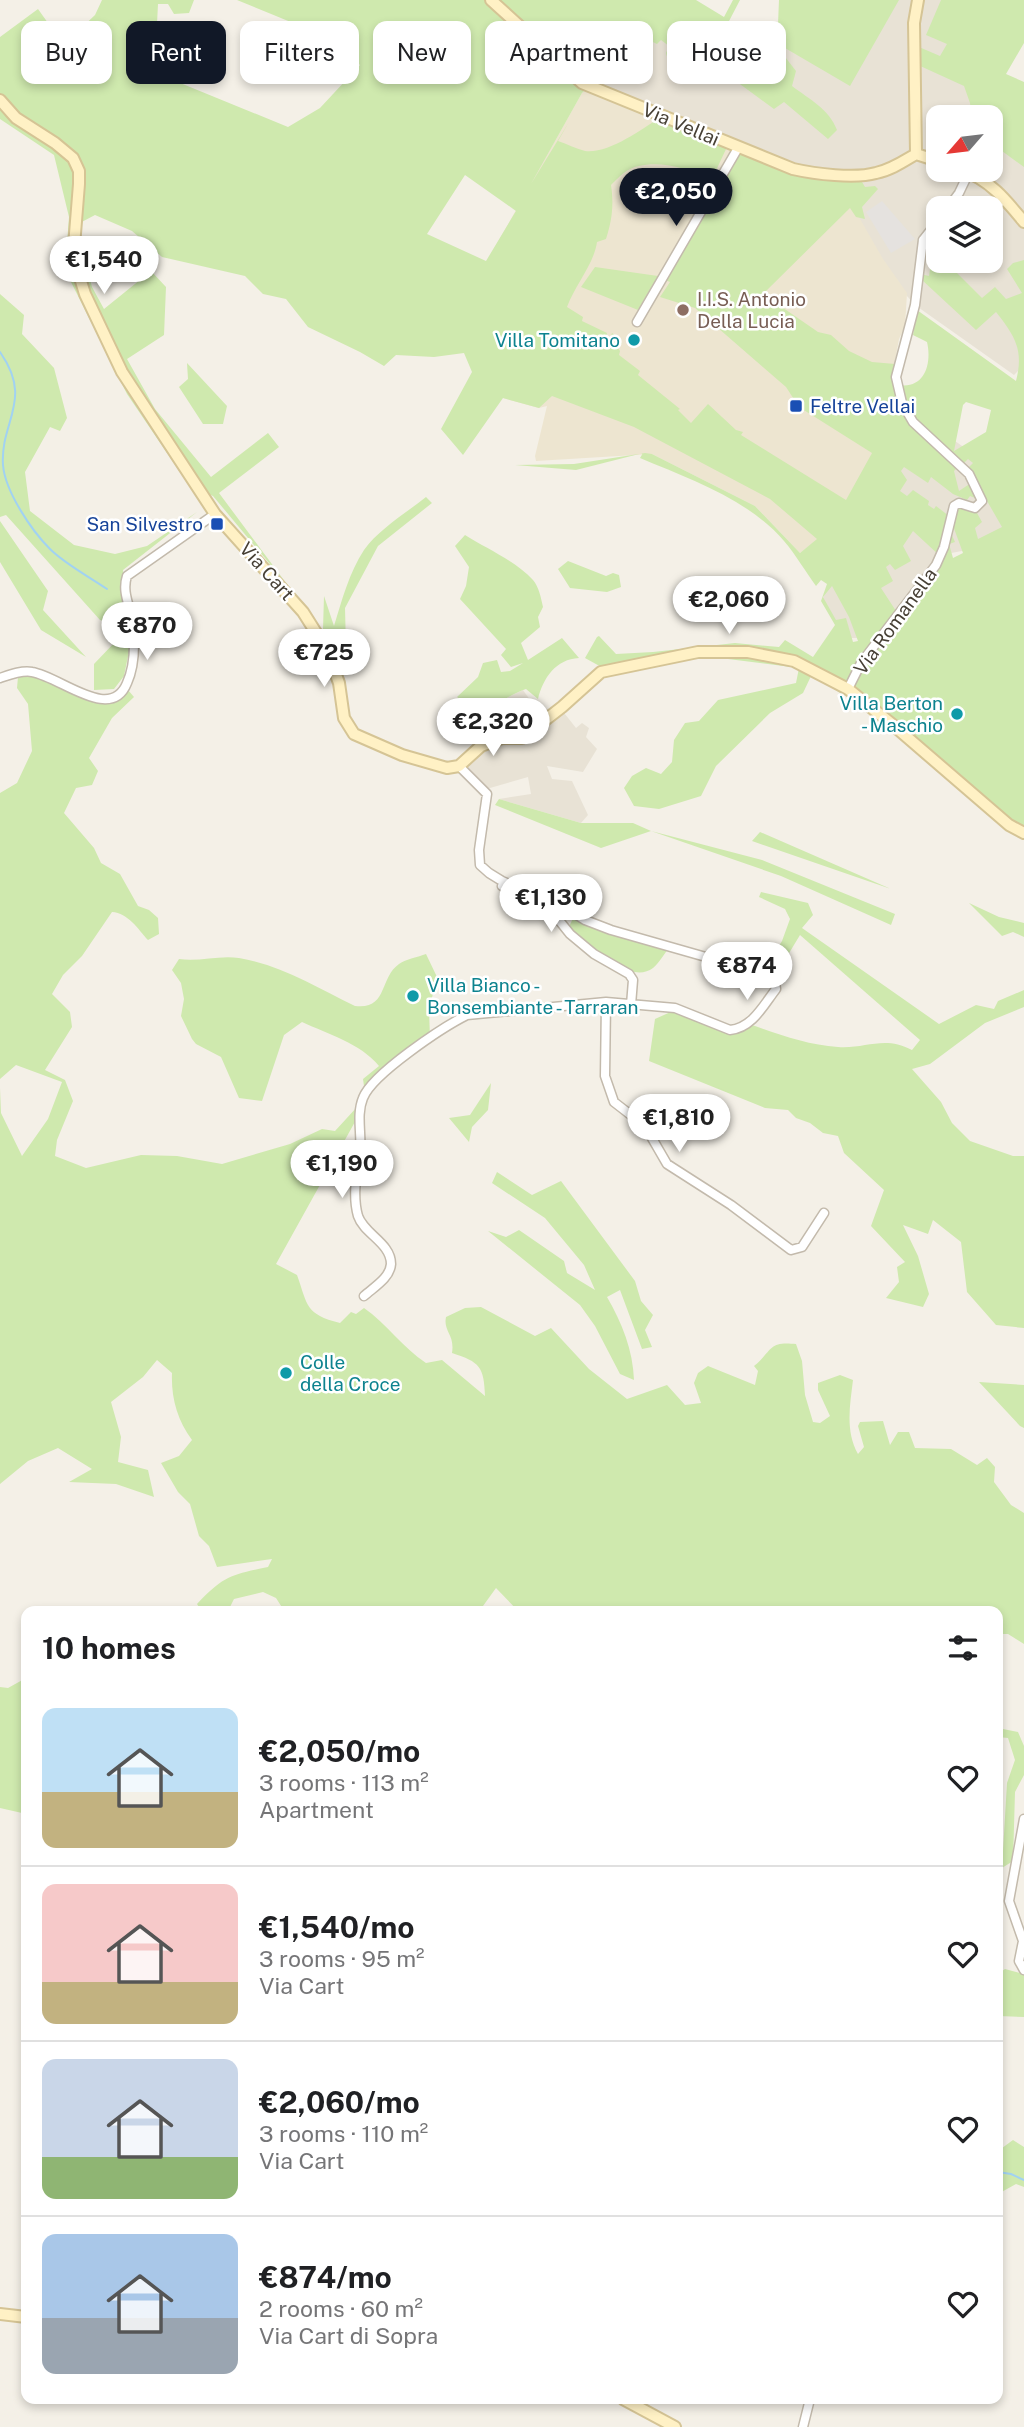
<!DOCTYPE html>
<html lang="en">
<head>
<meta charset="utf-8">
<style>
	body { margin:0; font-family:"Public Sans",sans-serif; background:#f6f6f6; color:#202124; height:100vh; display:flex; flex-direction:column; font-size:26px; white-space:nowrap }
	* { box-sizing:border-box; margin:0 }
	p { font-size:23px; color:#757577 }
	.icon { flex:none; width:38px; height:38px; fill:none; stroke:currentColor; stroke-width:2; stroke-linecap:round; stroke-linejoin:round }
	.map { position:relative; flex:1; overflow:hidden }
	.drawer { position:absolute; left:21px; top:1606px; width:982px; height:798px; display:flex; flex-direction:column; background:#fff; border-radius:14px; box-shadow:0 4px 10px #0003 }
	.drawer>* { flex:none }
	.guide { position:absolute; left:21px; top:21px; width:984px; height:63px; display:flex; gap:14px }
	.needle { width:46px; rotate:242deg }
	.tools { position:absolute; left:926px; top:105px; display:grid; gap:14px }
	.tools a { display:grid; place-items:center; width:77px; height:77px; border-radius:14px; background:#fff; box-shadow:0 4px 10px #0003; font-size:35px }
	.price { position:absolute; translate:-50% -60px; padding:0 16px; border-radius:24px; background:#fff; color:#222; font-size:23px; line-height:46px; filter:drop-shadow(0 2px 4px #0008) }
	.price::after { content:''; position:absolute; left:50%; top:42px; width:21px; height:16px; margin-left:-10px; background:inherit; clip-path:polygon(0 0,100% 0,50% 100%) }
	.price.selected { background:#111827; color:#fff }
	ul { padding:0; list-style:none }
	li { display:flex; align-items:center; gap:21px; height:175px; padding:0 21px }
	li+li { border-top:2px solid #e0e0e0 }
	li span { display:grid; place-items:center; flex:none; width:196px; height:140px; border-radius:14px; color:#555 }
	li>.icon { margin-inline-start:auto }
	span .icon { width:84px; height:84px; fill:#fffc; stroke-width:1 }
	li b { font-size:30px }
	h2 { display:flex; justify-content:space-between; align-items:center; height:84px; padding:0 21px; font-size:30px }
	.chip { padding:0 24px; border-radius:14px; background:#fff; box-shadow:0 4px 10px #0003; font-size:24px; line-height:63px }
	.chip.selected { background:#111827; color:#fff }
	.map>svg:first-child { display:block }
</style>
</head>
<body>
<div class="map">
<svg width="1024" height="2427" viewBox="0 0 1024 2427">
	<rect width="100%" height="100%" fill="#f4f0e7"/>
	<path fill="#e8e2d5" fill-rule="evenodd" d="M 811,0 L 979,0 L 1024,136 L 1024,365 L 1014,375 L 915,305 L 866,250 L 738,148 L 570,72 L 585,10 L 709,27 L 724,34 L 770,73 ZM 938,117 L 990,117 L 990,170 L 938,170 ZM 938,208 L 990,208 L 990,261 L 938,261 Z
		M 941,431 L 993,468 L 1024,539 L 946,554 L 892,631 L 869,638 L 841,638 L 823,597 L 900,464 Z
		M 523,690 L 545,721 L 561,709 L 576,728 L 582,723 L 589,728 L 586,737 L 597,749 L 583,772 L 547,766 L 552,779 L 572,781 L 588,815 L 581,823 L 499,799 L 531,794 L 528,777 L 483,790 L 459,766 L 491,740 L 458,717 L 466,704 L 485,718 L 490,716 L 504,699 Z"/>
	<path fill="#ede5d0" d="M 587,88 L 737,151 L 852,205 L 883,259 L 907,293 L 905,326 L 899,339 L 893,372 L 898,398 L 861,477 L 841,511 L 821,537 L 800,553 L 755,506 L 652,454 L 536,461 L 535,456 L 547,406 L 539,408 L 503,398 L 461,349 L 441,343 L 582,93 Z"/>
	<path fill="#cfe9ae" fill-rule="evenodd" d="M 102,0 L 194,0 L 189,13 L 174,14 L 168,4 L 158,4 L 157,24 L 146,69 L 288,127 L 320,108 L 360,65 L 350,57 L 342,43 L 237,0 L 489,0 L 587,88 L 582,93 L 531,184 L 569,122 L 558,141 C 567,144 577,149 585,151 C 608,154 641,130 659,118 L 727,147 L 712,179 C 691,170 662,160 639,166 C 627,168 619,177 611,185 C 614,205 612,220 606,239 L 597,242 C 594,264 575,285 567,307 L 583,317 L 582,321 L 607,333 L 606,338 L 610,339 L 612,333 L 616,336 L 615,340 L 622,343 L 618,348 L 620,351 L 619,355 L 640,371 L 638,375 L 680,409 L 678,410 L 691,423 L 708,404 L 736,430 L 743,432 L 741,435 L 846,500 L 872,453 L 799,407 L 786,387 L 695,308 L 660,297 L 670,282 L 665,280 L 738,152 L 862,182 L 865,187 L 875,186 L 878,189 L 862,207 L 865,219 L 856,217 L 850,208 L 763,294 L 818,332 L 831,335 L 849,351 L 872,362 L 895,364 L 893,372 L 896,401 L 899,401 L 913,428 L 958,467 L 954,471 L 959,491 L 971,483 L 980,500 L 970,496 L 967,500 L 953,494 L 931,477 L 928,483 L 904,467 L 901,471 L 907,480 L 900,491 L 907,496 L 913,490 L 929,501 L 928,505 L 934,509 L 936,506 L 949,516 L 940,556 L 913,531 L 903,546 L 911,561 L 895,570 L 890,564 L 886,567 L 893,581 L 881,588 L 898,614 L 884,633 L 892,631 L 946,554 L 950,531 L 955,542 L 949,544 L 953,558 L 963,553 L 952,523 L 955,508 L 965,505 L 977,513 L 982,522 L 975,528 L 978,539 L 1002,527 L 968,468 L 973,463 L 968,459 L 964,463 C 930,440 912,424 899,385 C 925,389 932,363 927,342 L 913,335 L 917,310 L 1016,381 C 1024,350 1015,336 996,312 L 976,330 L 922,280 L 920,274 L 929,276 L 932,256 L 938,257 L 938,261 L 945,261 L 982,298 L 995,287 L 1006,299 L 1022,293 L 1007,269 L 1013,263 L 1024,260 L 1024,828 L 1009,820 L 866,700 L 843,695 L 812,674 L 803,693 L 770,713 L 716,766 L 701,796 L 659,809 L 634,806 L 624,788 L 632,776 L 646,768 L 661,774 L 672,762 L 674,740 L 685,723 L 699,721 L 718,700 L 796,683 L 799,668 L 712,657 L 688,657 L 614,674 L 585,658 L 597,637 L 599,636 L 616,654 L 653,652 L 735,643 L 779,647 L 785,640 L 813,657 L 835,625 L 821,601 L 827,584 L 821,580 L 816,586 C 805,571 796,555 784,541 C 748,499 690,479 640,458 L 643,453 L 576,470 L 515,465 L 574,464 L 645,453 L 652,454 L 755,506 L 800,553 L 817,539 L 770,499 L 634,427 L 552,396 L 539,408 L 503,398 L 463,455 L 441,429 L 472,372 L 464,353 L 434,357 L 396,355 L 384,366 L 360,352 L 308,327 L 286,299 L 263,294 L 245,276 L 162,257 L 132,231 L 95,215 L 76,225 L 92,287 L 104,309 L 151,271 L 166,287 L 164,335 L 127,359 L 155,409 L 211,477 L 268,433 L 279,447 L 219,493 L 289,587 L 213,496 L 190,487 L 127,394 L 65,270 L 69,217 L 54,155 L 0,119 L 0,37 L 38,9 L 48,23 L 76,33 L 95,15 ZM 465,175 L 516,211 L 486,261 L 427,234 ZM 966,402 L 991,410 L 986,432 L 954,451 L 963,405 ZM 832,586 L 849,617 L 858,641 L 853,642 L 846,618 L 836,620 L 823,597 Z
		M 495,0 L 696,0 L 724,17 L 733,0 L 740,0 L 728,23 L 757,39 L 778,24 L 779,0 L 899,0 L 850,86 L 785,48 L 782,53 L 796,71 L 792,86 C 809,99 829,109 837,130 L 828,139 L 784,102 L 774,109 L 729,76 L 726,68 L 729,60 L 717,53 L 724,34 L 710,27 L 687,69 L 682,68 L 668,60 L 666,53 L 669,46 L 661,40 L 657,44 L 632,32 L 620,44 L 596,22 L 586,33 L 594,41 C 586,52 589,62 582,74 L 569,69 Z
		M 941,0 L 1024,0 L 1024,43 L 1006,74 L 1024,82 L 1024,167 L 991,143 L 990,117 L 972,117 L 970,103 L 964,86 L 918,65 L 919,47 L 940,56 L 947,44 L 926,35 Z
		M 595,267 L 658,276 L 638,310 L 581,287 Z
		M 0,294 L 24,315 L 22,334 L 54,368 L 67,418 L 60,431 L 50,427 L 25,472 L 30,511 L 74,545 L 115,554 L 147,546 L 197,512 L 123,570 L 131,641 L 124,676 L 114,689 L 94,690 L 94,664 L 115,642 L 118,625 L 100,620 L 6,515 L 0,517 Z
		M 187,363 L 227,406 L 223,424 L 203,424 L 179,387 L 188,379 Z
		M 426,497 L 432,503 L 378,546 L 345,608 L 346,647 L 333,649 L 323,629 L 324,596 L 334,626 C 342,600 349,573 364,550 C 379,529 406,513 426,497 Z
		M 0,521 L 48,591 L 43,610 L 86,657 L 41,630 L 0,562 Z
		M 465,535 C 487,549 516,561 533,580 C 539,587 541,598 543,607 L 538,617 L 540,627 L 521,643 L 528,660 L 562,638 L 579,658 C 556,659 543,678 538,699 L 526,689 C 520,691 512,695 505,699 C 497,704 494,714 484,718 L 472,715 L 472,708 L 457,697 L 478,677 L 483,663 L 497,660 L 501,672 L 510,671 L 523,663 L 511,667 L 501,655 L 506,649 L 460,599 L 466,586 L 469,567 L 455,546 Z
		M 568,561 L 606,576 L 613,573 L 619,575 L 621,587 L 607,592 L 570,588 L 558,569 Z
		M 30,674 L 110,704 L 128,690 L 134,697 L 112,718 L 89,758 L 98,771 L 92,785 L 76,788 L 64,813 L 94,848 L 101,863 L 120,874 L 138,906 L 149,910 L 158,918 L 159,934 L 148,940 C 138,929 128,913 112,912 L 82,956 L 63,975 L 52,994 L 70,1012 L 72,1027 L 45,1070 L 65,1080 L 73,1101 L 57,1140 L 55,1156 L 86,1168 L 141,1155 L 177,1156 L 222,1164 L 290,1144 L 322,1129 L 335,1131 L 357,1107 L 356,1120 L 276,1264 L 297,1275 C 308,1306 305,1314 340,1323 L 351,1312 L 356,1314 L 364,1308 C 387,1324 403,1348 426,1363 L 442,1360 L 485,1396 C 484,1367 480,1362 452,1353 C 455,1334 443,1332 446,1317 L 465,1308 L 481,1307 L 535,1336 L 551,1328 L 589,1369 L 627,1399 L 667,1385 L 685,1405 L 701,1403 L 694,1383 L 698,1373 L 708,1366 L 755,1385 L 758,1371 L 754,1366 C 773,1350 768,1341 796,1344 L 802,1361 L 805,1395 L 813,1422 L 820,1423 L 830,1416 L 818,1390 L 818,1383 L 840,1375 L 853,1380 C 850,1405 845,1431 858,1454 L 864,1447 L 858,1426 L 860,1422 L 883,1421 L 890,1445 L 898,1432 L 909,1432 L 915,1448 L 951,1449 L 977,1465 L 987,1458 L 995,1467 L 994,1482 L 1011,1505 L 1024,1513 L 1024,1644 L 1008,1634 L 998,1634 L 998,1612 L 519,1612 L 496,1588 L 483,1606 L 484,1612 L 285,1612 L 276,1598 L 263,1592 L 234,1599 L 230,1607 L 202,1612 L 197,1604 C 224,1576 230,1575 268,1567 L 272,1559 L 217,1567 L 209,1546 L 199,1536 L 190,1504 L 178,1492 L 161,1463 L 179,1456 L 192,1440 C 177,1420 171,1397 172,1373 L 157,1360 L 143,1377 L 111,1402 L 121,1437 L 118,1462 L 148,1470 L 154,1497 L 116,1484 L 69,1482 L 92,1469 L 58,1448 L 28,1461 L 0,1484 L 0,1088 L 1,1113 L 22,1156 L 48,1119 L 62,1082 L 16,1065 L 0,1079 L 0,793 L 17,783 L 32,751 L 28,704 L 17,688 L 18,677 Z
		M 499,799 L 581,823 L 633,823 L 651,831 L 762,860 L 895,914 L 891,925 L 781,876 L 651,831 L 601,848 L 495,805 Z
		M 760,832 L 891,889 L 752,841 Z
		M 761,892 L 808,903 L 813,915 L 802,928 L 939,1024 L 976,1005 L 994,1009 L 998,1001 L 1024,990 L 1024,1007 L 985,1023 L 930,1064 L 912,1069 L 941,1102 L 952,1123 L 970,1141 L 1013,1156 L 1024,1156 L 1024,1328 L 996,1325 L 967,1292 L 961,1242 L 933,1220 L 928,1234 L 903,1225 L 918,1256 L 929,1294 L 923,1307 L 886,1298 L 899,1282 L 897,1267 L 905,1262 L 871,1226 L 884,1190 L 844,1153 L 838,1136 L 823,1133 L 810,1123 L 796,1118 L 788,1110 L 765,1108 L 649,1061 L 655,1019 L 675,1010 L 735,1033 L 749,1024 C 778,1034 807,1045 838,1047 C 866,1049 884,1035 912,1050 L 920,1040 L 800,935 L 774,978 L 734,965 L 744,960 L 769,962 L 782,941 L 790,919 L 785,909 L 759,897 Z
		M 969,903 L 999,917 L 1024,923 L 1024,937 L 1013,932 L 1002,936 Z
		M 575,914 L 670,946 C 665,953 659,963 653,968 C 630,986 585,944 567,931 Z
		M 426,954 L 437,977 L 429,1010 L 430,1038 L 428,1037 L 364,1086 L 363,1079 L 379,1066 C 360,1043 328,1034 302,1022 L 284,1035 L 262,1101 L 239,1098 L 221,1057 L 196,1044 L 192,1039 L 181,1016 L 184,999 L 181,983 L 172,970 L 179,959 C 199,962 219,955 239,958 C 281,965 316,987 355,1006 C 388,1010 379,978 399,964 C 406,959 418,957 426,954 Z
		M 491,1083 L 488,1110 L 472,1127 L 469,1142 L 449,1118 L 470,1115 Z
		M 497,1172 L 532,1195 L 561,1181 L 635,1281 L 641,1301 L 653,1315 L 645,1330 L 652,1347 L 642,1349 L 620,1290 L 607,1297 C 622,1323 633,1350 634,1380 L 620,1374 L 595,1326 L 580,1305 L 488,1231 L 506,1237 L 519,1230 L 564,1261 L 567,1273 L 595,1290 L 584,1265 L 545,1218 L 492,1183 Z
		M 979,1382 L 1024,1385 L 1024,1428 L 1020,1426 Z
		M 26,1678 L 26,1807 L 22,1813 L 0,1808 L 0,1687 L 8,1688 Z
		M 998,1728 L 1018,1732 L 1024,1746 L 1024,1775 L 1015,1792 L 1013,1861 L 1002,1868 L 1007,1783 L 1015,1760 L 1008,1738 L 998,1737 Z
		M 1005,1969 L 1024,1974 L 1024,2017 L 998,2016 L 998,1974 Z
		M 1013,2140 L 1024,2147 L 1024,2187 L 1016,2184 L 998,2194 L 998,2151 Z"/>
	<path fill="#e5e2df" d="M 882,201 L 915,239 L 891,253 L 866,212 Z"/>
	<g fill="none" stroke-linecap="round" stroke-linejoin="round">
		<path stroke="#a1d2f2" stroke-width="2" d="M 0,352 C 34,400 0,421 3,465 C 5,491 31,530 50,549 C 65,564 88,576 107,589
			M 998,2172 L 1011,2174 L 1024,2180"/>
		<g stroke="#c3baac" stroke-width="11">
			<path id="street" d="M 948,208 L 959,193 L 969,172
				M 990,208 L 1004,200
				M 923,240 L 938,221
				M 923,240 L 933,248 L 938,249
				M 637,322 L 738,148
				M 0,678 C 9,675 22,670 32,672 C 61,677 111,723 127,683 C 136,663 135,640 132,619 C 129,604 122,591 127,576 L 215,514
				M 848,689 L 861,663 L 936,565 L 944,547 L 954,506 L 959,503 L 975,508 L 982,501 L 969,474 L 913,422 L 902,403 L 896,377 L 915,305 L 923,240
				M 502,886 L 543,909 L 558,919 L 570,934 L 594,954 L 629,974 L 633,980 L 631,1005
				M 606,1002 L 605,1076 L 614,1102 L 645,1126 L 667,1164 L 731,1205 L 791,1250 L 802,1247 L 824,1213
				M 364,1296 C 374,1287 390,1278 391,1264 C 391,1243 364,1234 358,1216 C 352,1195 357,1172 360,1152 C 362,1134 356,1115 363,1098 C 372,1074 443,1027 467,1015 L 606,1002 L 675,1008 L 730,1030 C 752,1028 763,1006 776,989 L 774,978 L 762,973 L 611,930 L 585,920 L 569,910 L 502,881 L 489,873 L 480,865 L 479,850 L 487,794 L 459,766
				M 1024,1819 L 1009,1901 L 1023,1941 L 1019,1961 L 1024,1970
				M 803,2427 L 810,2399"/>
		</g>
		<g stroke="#d5c495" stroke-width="14">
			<path id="secondary" d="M 491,0 L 582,83 L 793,169 C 815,174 855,179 876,173 C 891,170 904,161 916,154 L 938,161
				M 0,100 L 16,118 L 55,143 L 73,158 L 79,171 L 79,184 L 74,246 L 76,265 L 85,294 L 122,372 L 215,514 L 303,612 L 327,650 L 339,683 L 344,718 L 354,734 L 402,755 L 447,768 L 459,766 L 481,746 L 502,738 L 522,738 L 562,707 L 601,672 L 698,652 L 748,652 L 794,661 L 848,689 L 893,725 L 1009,825 L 1024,833
				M 916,154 L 914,23 L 918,0
				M 962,170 C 990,180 1006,200 1024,222
				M 0,2314 L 26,2317
				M 623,2399 L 675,2427"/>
		</g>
		<use href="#street" stroke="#fff" stroke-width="8"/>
		<use href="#secondary" stroke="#fff1c5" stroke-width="10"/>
	</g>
	<circle fill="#8d6e63" stroke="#fff" stroke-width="2.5" cx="683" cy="310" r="7"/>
	<g fill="#0f9aa8" stroke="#fff" stroke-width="2.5">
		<circle cx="634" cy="340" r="7"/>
		<circle cx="957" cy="714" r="7"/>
		<circle cx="413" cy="996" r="7"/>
		<circle cx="286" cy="1373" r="7"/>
	</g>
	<g fill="#1a4fb4" stroke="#fff" stroke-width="2.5">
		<rect x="789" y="399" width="14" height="14" rx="3.5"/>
		<rect x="210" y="517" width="14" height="14" rx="3.5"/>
	</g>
	<g text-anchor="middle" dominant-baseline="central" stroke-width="5" stroke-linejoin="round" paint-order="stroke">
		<g font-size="19" fill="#474035" stroke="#fff">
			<text transform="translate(681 124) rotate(23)">Via Vellai</text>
			<text transform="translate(267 571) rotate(48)">Via Cart</text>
			<text transform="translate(895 621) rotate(-54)">Via Romanella</text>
		</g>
		<g font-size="19" fill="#785e54" stroke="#fff" text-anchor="start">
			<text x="697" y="299">I.I.S. Antonio<tspan x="697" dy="22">Della Lucia</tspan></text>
		</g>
		<g font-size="19" fill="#0d838f" stroke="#fff" text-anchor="end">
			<text x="620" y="340">Villa Tomitano</text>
			<text x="943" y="703">Villa Berton<tspan x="943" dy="22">- Maschio</tspan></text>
			<text x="427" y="985" text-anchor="start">Villa Bianco -<tspan x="427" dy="22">Bonsembiante - Tarraran</tspan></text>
			<text x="300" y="1362" text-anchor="start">Colle<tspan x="300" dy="22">della Croce</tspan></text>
		</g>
		<g font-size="19" fill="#164399" stroke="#fff" text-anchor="start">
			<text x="810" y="406">Feltre Vellai</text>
			<text x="203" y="524" text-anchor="end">San Silvestro</text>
		</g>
	</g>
</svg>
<div class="tools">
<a><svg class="needle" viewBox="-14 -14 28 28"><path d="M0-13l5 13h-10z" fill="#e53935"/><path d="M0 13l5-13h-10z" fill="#757577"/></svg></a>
<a><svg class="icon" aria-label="layers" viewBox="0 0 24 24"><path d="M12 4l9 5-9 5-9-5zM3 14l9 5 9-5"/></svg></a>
</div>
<b class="price selected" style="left:676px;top:228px">€2,050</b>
<b class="price" style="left:104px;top:296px">€1,540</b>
<b class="price" style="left:729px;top:636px">€2,060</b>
<b class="price" style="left:147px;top:662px">€870</b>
<b class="price" style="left:324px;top:689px">€725</b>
<b class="price" style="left:493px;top:758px">€2,320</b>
<b class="price" style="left:551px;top:934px">€1,130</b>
<b class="price" style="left:747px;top:1002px">€874</b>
<b class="price" style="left:679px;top:1154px">€1,810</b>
<b class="price" style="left:342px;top:1200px">€1,190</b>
<div class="guide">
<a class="chip">Buy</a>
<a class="chip selected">Rent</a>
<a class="chip">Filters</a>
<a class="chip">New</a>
<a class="chip">Apartment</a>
<a class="chip">House</a>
</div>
<section class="drawer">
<h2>10 homes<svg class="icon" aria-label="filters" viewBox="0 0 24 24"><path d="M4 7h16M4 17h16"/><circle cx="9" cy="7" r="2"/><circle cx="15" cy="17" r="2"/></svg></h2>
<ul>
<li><span style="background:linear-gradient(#bfe0f5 60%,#c2b280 0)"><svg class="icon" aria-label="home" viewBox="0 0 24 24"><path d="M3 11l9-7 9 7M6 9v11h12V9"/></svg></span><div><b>€2,050/mo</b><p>3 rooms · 113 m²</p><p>Apartment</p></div><svg class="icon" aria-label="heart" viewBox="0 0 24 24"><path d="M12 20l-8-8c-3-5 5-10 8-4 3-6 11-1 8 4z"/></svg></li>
<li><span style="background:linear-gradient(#f6c9c9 70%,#c2b280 0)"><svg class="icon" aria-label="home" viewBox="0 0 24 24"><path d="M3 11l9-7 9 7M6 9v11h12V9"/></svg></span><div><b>€1,540/mo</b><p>3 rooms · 95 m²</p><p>Via Cart</p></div><svg class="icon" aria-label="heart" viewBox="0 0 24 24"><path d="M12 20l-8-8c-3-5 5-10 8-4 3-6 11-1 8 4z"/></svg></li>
<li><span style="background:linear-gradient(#c9d6e8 70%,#8fb573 0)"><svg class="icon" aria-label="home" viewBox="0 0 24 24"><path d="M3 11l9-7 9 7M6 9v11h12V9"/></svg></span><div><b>€2,060/mo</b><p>3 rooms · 110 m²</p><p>Via Cart</p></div><svg class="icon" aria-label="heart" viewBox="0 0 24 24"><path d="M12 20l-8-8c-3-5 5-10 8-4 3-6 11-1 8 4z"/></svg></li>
<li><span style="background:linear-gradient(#a9c7e8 60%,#9aa5b1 0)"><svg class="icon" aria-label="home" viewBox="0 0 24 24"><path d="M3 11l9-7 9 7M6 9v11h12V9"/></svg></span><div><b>€874/mo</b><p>2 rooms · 60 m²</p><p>Via Cart di Sopra</p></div><svg class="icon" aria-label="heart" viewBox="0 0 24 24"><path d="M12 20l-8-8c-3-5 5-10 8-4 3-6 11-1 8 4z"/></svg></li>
</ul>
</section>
</div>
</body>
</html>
